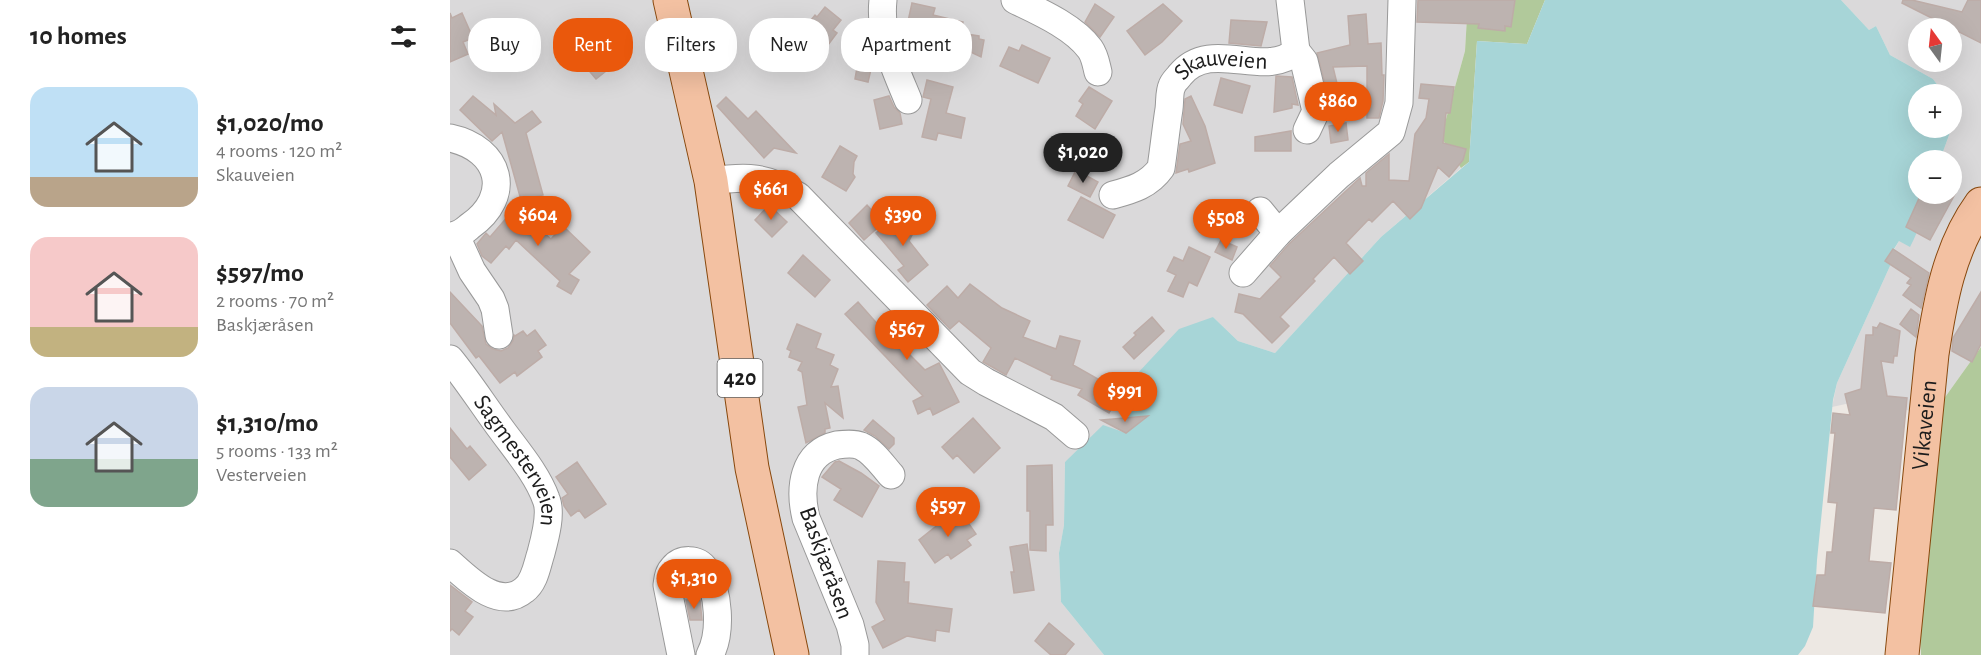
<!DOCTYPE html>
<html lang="en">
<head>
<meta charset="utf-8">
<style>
	body { margin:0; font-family:"Alegreya Sans",sans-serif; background:#f2f2f2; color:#222; height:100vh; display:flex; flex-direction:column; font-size:22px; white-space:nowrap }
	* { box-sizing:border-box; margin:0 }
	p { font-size:20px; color:#767676 }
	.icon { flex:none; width:33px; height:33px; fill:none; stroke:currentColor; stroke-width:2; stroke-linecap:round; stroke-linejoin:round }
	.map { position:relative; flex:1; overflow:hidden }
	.sheet { display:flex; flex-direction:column; background:#fff; width:450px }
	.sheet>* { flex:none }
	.hud { position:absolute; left:18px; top:18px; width:570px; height:54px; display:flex; gap:12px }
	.needle { width:39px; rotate:345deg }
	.fabs { position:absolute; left:1458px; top:18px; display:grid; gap:12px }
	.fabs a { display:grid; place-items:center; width:54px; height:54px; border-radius:50%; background:#fff; box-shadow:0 6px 24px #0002; font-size:30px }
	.price { position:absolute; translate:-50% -51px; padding:0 14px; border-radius:21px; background:#ea580c; color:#fff; font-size:20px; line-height:39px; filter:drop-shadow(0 2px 3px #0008) }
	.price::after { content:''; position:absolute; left:50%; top:36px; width:18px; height:14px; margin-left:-9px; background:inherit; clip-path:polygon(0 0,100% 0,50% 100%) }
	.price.selected { background:#222; color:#fff }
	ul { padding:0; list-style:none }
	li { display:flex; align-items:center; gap:18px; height:150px; padding:0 30px }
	li span { display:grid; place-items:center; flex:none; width:168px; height:120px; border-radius:18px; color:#555 }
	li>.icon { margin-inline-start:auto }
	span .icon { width:72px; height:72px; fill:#fffc; stroke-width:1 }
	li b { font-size:26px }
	h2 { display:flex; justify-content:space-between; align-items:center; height:72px; padding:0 30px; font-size:26px }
	.pill { padding:0 21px; border-radius:24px; background:#fff; box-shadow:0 6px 24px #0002; font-size:21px; line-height:54px }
	.pill.selected { background:#ea580c; color:#fff }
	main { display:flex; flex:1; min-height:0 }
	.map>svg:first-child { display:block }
</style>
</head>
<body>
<main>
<section class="sheet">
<h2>10 homes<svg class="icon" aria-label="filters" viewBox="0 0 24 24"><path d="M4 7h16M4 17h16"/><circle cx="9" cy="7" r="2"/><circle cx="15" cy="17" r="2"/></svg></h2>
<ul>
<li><span style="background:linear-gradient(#bfe0f5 75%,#b9a48a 0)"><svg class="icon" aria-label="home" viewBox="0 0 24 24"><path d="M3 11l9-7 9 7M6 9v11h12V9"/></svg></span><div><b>$1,020/mo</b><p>4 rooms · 120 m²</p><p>Skauveien</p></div></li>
<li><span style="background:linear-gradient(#f6c9c9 75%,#c2b280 0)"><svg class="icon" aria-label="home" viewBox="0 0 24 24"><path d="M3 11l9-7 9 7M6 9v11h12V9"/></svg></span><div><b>$597/mo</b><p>2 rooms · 70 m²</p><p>Baskjæråsen</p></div></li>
<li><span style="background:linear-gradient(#c9d6e8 60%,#7fa58c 0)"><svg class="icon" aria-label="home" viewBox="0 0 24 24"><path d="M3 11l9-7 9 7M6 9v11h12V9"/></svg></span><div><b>$1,310/mo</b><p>5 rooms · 133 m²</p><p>Vesterveien</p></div></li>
</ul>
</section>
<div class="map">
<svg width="1531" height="655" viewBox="0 0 1531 655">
	<rect width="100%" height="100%" fill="#ede8e3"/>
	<path fill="#dad9da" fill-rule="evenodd" d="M 0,0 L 1018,0 L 1015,51 L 991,137 L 1011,168 L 931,237 L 825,353 L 788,341 L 763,317 L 687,424 L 676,433 L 615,462 L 614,525 L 609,553 L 611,602 L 654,655 L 0,655 Z
		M 1391,0 L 1531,0 L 1531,347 L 1488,407 L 1488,421 L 1423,398 L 1382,407 L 1387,383 L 1440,266 L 1451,254 L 1444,250 L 1449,241 L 1467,232 L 1456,227 L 1473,214 L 1474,194 L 1502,194 L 1502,160 L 1490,160 L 1507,113 L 1502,105 L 1502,94 L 1494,94 L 1483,79 L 1440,55 L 1426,26 L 1419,30 ZM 1468,28 L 1502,28 L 1502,62 L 1468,62 Z"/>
	<path fill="#b1c99b" d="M 1018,0 L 1095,0 L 1077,44 L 1027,41 L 1019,162 L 1011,168 L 991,137 L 1015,51 Z
		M 1531,347 L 1531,655 L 1471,655 L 1469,616 L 1488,407 Z"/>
	<path fill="#a7d5d7" d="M 1095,0 L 1391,0 L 1419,30 L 1426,26 L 1440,55 L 1483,79 L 1494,94 L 1468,94 L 1468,128 L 1502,128 L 1502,105 L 1507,113 L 1490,160 L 1468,160 L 1468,194 L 1474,194 C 1473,213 1470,229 1460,247 L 1449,241 L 1444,249 L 1451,254 L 1440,266 L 1387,383 L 1383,400 L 1367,560 L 1363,627 L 1355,646 L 1348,655 L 654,655 L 611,602 L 609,553 L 614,525 L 615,462 L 653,425 L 676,433 L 687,424 L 677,415 L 686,375 L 729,329 L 763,317 L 788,341 L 825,353 L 931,237 L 1019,162 L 1027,41 L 1077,44 Z"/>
	<path fill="#bdb3b0" stroke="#bdaca7" stroke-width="1.5" d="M 968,0 L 1065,0 L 1061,27 L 1055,26 L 1055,31 L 1028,28 L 1029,24 L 967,22 Z
		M 1453,0 L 1462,0 L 1512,12 L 1518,0 L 1531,0 L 1531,43 L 1452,3 Z
		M 462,3 L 485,8 L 483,15 L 513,22 L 507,46 L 491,39 L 492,35 L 457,26 Z
		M 645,4 L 664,17 L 650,37 L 635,22 Z
		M 713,4 L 732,21 L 712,42 L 695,55 L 677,31 Z
		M 375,7 L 391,20 L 383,30 L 387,33 L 372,53 L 349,35 L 365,15 L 367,17 Z
		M 0,13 L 2,18 L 12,13 L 23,38 L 13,42 L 18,54 L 0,62 Z
		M 916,14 L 918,44 L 931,43 L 932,75 L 934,75 L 933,101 L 929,118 L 917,118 L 917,66 L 883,67 L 890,96 L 879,99 L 867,53 L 900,45 L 898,16 Z
		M 781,20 L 817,22 L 811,46 L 779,43 Z
		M 510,33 L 529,36 L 529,39 L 534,40 L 531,57 L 508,46 Z
		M 572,45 L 600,58 L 588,83 L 550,66 L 559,47 L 569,51 Z
		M 151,54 L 161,67 L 146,79 L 136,67 Z
		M 408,62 L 422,65 L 418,82 L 405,79 Z
		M 826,76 L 842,77 L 848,105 L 842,104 L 842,108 L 824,112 Z
		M 771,78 L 800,86 L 792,113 L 764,105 Z
		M 477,80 L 503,87 L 496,113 L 515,118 L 511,138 L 488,133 L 486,140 L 472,137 L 481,99 L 473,97 Z
		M 971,84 L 1004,87 L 1000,113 L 996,113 L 993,143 L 1016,149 L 1013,160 L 999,177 L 988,167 L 971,208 L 960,219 L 943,201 L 922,222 L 919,219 L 896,243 L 913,261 L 900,274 L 884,257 L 863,279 L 865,281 L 830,317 L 839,326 L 822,343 L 793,314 L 785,312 L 789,294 L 810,299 L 831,277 L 820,266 L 839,244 L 910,178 L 912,186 L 916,186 L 916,173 L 939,154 L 939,180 L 959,181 L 965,134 L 976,118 L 979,99 L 969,98 Z
		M 639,87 L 662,101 L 645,129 L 626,116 L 633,104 L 629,101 Z
		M 23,96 L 46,115 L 44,104 L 65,123 L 82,111 L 91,122 L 76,133 L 93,195 L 71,200 L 52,132 L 42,141 L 10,110 Z
		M 439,96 L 444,107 L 450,113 L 452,124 L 430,129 L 424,100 Z
		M 741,96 L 755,126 L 765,163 L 739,172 L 738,169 L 726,173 L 730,144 L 741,141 L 733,124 L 735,99 Z
		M 276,97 L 298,119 L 306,111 L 346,153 L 324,148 L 314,158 L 267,106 Z
		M 896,123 L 898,140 L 881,143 L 879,126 Z
		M 841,131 L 841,151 L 805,151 L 805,137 Z
		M 390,146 L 407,156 L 404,162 L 403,174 L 405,177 L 396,191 L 372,177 Z
		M 626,170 L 648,182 L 640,197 L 618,186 Z
		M 1471,194 L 1505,194 L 1480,240 L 1456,227 Z
		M 631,197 L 665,215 L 653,238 L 618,220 Z
		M 319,205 L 337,222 L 322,237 L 305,220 Z
		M 417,205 L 433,223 L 414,240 L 399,223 Z
		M 65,208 L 101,239 L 113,226 L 140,252 L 119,274 L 129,280 L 121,294 L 107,286 L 110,281 L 66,240 L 59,249 L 56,246 L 41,263 L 32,256 L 27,244 L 36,233 L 40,237 Z
		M 451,215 L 464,231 L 461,233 L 462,235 L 459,241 L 478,265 L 458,282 L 448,270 L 454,266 L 426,233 Z
		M 771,240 L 787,247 L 782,260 L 765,252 Z
		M 739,247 L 760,257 L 747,286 L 739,282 L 733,297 L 718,291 L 726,275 L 717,271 L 724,257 L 733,261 Z
		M 1443,249 L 1479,273 L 1471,308 L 1453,295 L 1461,285 L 1457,283 L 1461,278 L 1435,261 Z
		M 353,255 L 380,280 L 365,297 L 338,273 Z
		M 520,284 L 552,308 L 580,321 L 573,337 L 606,349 L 610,336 L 630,341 L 623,365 L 671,392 L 659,413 L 628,395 L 632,389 L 601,379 L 602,376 L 565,358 L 556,375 L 544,368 L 533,362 L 541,348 L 509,321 L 500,329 L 477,305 L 497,286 L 508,298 Z
		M 0,292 L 32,326 L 36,344 L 43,349 L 51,351 L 58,348 L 63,341 L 64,335 L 65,336 L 73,331 L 77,336 L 85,330 L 96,345 L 88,351 L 92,357 L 67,376 L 65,372 L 50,383 L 29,356 L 26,358 L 0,323 Z
		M 1531,292 L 1531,344 L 1522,362 L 1502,351 L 1503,338 Z
		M 408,302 L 431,328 L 444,317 L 466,339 L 455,350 L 475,370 L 489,363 L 509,402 L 483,415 L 480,408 L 468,414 L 463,401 L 473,396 L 395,314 Z
		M 1461,309 L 1469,315 L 1466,337 L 1450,324 Z
		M 702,317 L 714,331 L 684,359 L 673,347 L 686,335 L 684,333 Z
		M 1430,323 L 1450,331 L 1447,356 L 1444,356 L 1443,363 L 1431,361 L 1437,396 L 1457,398 L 1446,510 L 1424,508 L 1419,561 L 1441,563 L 1435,613 L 1363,606 L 1367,575 L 1375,575 L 1377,552 L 1382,552 L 1387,503 L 1378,502 L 1385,433 L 1381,433 L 1383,413 L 1400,415 L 1395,394 L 1411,389 L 1416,335 L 1423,335 L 1423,327 L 1427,328 Z
		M 347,324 L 371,334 L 366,348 L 384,355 L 380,365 L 388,369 L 381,387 L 388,386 L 393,418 L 375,403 L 380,428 L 375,429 L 375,433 L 356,443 L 348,407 L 357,405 L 352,372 L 348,370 L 352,362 L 339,357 L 341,351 L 337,349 Z
		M 698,416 L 676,433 L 651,420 Z
		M 523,418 L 550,448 L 524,473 L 507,455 L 503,459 L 492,447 Z
		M 423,420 L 444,438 L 444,444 L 439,449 L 425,436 L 414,430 Z
		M 0,428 L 17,449 L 20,446 L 36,465 L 19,480 L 0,457 Z
		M 389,461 L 411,473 L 429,486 L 412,517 L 384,500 L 391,489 L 372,477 L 385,462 Z
		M 127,462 L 156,504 L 135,518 L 129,510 L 121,516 L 114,506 L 112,498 L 118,494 L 106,477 Z
		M 602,465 L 603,525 L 596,525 L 596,551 L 580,550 L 580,511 L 577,511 L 577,466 Z
		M 510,511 L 526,534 L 517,540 L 521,545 L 501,559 L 498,554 L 485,563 L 469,540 L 494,520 L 500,524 Z
		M 577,544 L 584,590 L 564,593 L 561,572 L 564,572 L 560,547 Z
		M 428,561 L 455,563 L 454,582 L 459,582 L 458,603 L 502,609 L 499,632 L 486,630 L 485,641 L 457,636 L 433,648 L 422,627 L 435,620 L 426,602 Z
		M 0,585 L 22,602 L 15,611 L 23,617 L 9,635 L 2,629 L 0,631 Z
		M 236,600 L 250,600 L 252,620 L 240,620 Z
		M 599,623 L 624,644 L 615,655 L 601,655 L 585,641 Z"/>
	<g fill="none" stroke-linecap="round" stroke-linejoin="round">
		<g stroke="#999" stroke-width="29">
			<g id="minor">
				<path d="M 433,0 C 429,36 445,68 458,100"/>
				<path d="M 565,0 C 590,12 624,27 640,49 C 645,56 646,64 648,72"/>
				<path d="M 846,51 L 854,61 L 866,111 L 857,130"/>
				<path d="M 0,138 C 51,149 63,196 20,226 C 14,231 9,236 0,236"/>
				<path d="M 261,181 C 296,176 317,176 348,196 L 520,372 L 536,382 L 604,417 L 625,435"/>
				<path id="s1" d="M 663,195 C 682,190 699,185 711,168 C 714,148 716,128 719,109 C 720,102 719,92 722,86 C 723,82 728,78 730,75 C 761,37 815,80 846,51 L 840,0"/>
				<path d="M 810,211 L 828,233"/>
				<path d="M 6,236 L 22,271 L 41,299 L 45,309 L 49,335"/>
				<path d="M 793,273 L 828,233 L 889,175 L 941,132 L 949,103 L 952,0"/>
				<path id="s2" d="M 0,359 C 18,381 34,406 51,429 C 67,451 87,474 96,499 C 102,513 95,538 91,553 C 87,565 85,582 74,590 C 49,611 18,579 0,563"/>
				<path d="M 231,655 L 217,585 C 218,579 218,573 223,568 C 231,558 248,558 255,569 C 269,591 272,632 260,655"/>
				<path d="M 405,655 L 405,645 L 400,625 L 356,518 C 349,489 352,453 387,445 C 395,444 404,443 411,446 C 424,452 432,465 441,475"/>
			</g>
		</g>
		<g stroke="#88480d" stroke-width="35">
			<g id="major">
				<path d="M 220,0 L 261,181 L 302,468 L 342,655"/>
				<path id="s3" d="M 1452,655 L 1482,354 C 1490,302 1499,248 1531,204"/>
			</g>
		</g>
		<use href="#minor" stroke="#fff" stroke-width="27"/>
		<use href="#major" stroke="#f3c1a2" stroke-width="33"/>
	</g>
	<g text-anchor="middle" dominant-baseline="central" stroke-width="4.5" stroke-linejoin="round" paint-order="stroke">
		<rect fill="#fff" stroke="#606060" stroke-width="1.5" x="267.5" y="359" width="45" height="38" rx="4.5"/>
		<g font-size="22" font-weight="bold" fill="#1c1c1c">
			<text x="290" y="378">420</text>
		</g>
		<g font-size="24" fill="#1c1c1c" stroke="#fff">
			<text stroke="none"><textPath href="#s1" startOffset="198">Skauveien</textPath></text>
			<text stroke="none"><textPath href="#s3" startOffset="231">Vikaveien</textPath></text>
			<text stroke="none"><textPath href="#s2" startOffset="123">Sagmesterveien</textPath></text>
			<text transform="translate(376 563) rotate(70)">Baskjæråsen</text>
		</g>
	</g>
</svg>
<div class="fabs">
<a><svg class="needle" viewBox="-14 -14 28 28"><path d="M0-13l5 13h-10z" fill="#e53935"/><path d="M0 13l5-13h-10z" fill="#767676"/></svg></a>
<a>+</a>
<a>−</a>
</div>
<b class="price" style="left:888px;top:133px">$860</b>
<b class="price selected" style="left:633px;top:184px">$1,020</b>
<b class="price" style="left:321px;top:221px">$661</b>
<b class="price" style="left:88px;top:247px">$604</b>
<b class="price" style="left:453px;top:247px">$390</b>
<b class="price" style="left:776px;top:250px">$508</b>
<b class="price" style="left:457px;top:361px">$567</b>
<b class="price" style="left:675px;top:423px">$991</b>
<b class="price" style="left:498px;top:538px">$597</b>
<b class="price" style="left:244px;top:610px">$1,310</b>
<div class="hud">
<a class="pill">Buy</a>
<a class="pill selected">Rent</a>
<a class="pill">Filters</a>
<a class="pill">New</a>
<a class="pill">Apartment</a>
</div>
</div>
</main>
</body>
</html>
